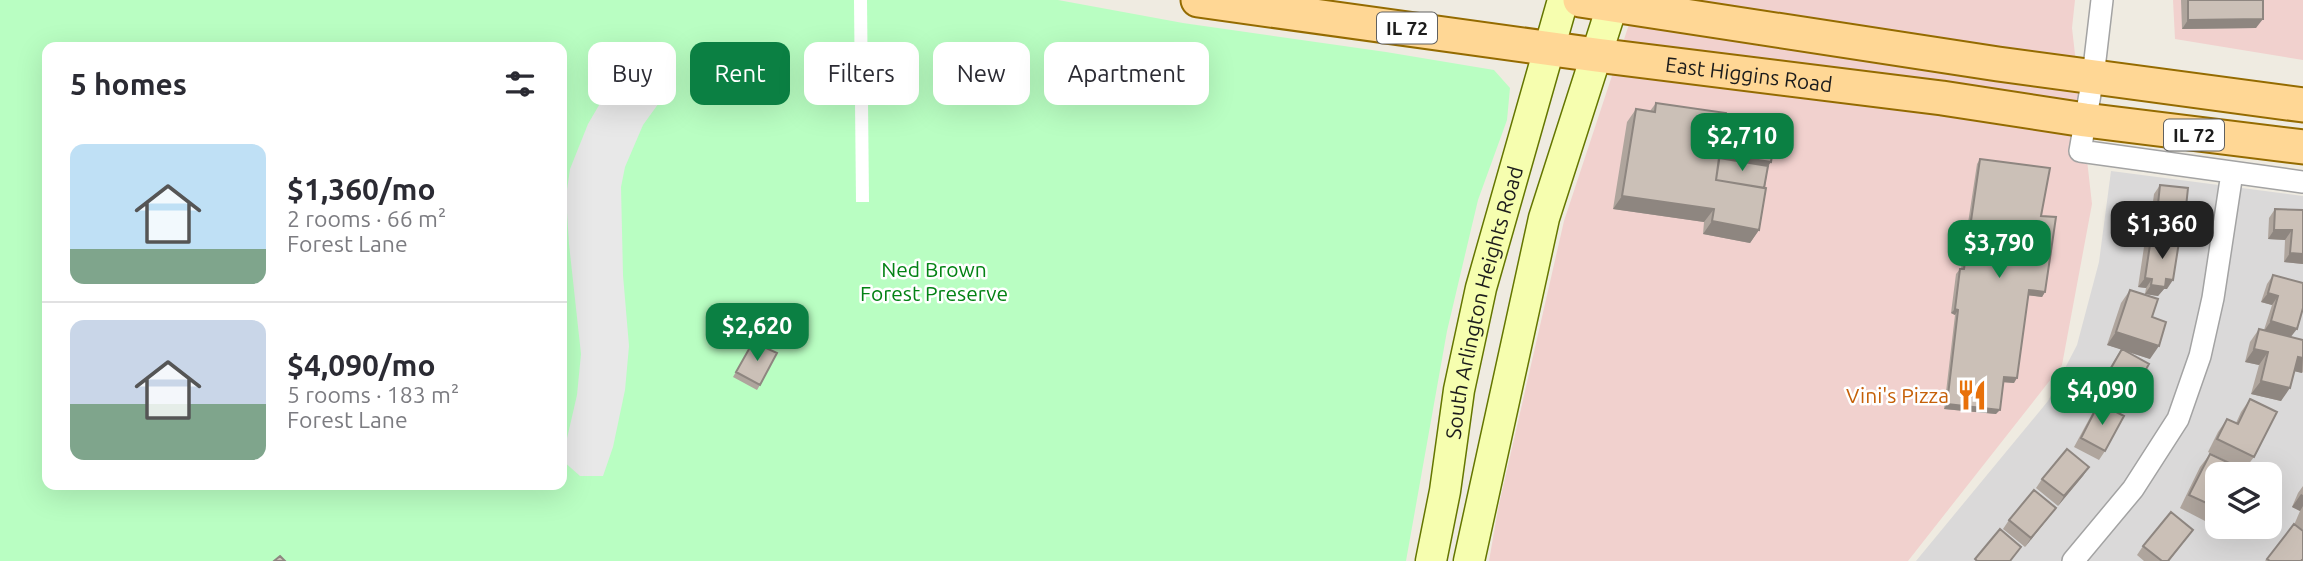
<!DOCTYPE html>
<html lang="en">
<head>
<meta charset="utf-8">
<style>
	body { margin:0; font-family:Ubuntu,sans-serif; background:#f7f7f7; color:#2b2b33; height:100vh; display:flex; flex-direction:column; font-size:26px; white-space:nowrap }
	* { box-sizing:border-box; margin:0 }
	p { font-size:23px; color:#7c7c81 }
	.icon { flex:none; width:38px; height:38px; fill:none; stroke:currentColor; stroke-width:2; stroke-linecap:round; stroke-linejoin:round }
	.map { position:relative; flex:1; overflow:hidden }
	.sheet { position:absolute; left:42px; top:42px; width:525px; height:448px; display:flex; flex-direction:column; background:#fff; border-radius:14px; box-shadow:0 7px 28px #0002 }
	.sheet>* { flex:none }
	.top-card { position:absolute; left:588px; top:42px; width:665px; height:63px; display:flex; gap:14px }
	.buttons { position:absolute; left:2205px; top:462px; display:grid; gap:14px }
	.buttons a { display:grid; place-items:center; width:77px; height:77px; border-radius:14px; background:#fff; box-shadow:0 7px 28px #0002; font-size:35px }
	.price { position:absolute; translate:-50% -60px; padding:0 16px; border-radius:14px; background:#0b8043; color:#fff; font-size:23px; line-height:46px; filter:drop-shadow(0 2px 4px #0008) }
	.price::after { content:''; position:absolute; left:50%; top:42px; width:21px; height:16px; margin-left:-10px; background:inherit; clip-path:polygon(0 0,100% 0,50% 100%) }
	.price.active { background:#222; color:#fff }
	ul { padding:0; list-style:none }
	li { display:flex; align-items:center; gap:21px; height:175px; padding:0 28px }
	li+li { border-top:2px solid #e1e1e2 }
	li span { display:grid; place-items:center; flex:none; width:196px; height:140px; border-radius:14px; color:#555 }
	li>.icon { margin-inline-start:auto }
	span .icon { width:84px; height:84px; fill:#fffc; stroke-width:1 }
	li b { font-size:30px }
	h2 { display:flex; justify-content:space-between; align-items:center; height:84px; padding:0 28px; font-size:30px }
	.chip { padding:0 24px; border-radius:14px; background:#fff; box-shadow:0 7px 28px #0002; font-size:24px; line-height:63px }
	.chip.active { background:#0b8043; color:#fff }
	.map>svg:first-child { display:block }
</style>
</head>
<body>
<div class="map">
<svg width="2303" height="561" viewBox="0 0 2303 561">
	<rect width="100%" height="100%" fill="#efebe1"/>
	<path fill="#dad9d9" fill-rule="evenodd" d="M 2111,171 L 2303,196 L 2303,561 L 1916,561 L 2048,401 L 2077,345 L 2099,262 ZM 2217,474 L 2270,474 L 2270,527 L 2217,527 Z"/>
	<path fill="#f1d1ce" d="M 1637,0 L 2075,0 L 2072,28 L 2092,204 L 2062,365 L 1908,561 L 1489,561 L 1498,509 L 1564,221 Z
		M 2173,0 L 2303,0 L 2303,60 L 2175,39 Z"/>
	<path fill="#b9fec2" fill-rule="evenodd" d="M 0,0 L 1058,0 L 1183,23 L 1386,52 L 1494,70 L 1510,88 L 1507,120 L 1478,200 L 1447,331 L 1406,561 L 0,561 ZM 47,47 L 562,47 L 562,485 L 47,485 Z"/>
	<path fill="#e8e8e8" d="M 646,46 L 667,60 L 674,82 L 643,125 L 625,167 L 621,187 L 623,275 L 629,346 L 625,390 L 613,447 L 603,476 L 580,476 L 562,460 L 577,395 L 581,354 L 569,244 L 566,197 L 570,169 L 588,124 L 602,100 L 620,73 Z"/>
	<path fill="#fff" d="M 854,0 L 867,0 L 869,202 L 856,202 Z"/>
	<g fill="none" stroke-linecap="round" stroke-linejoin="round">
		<g stroke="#a3a3a3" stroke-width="24">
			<path id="minor" d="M 2102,0 L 2093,77 L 2080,151 L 2303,182
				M 2073,561 L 2133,489 L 2178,419 L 2200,356 L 2213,298 L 2232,173"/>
		</g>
		<g stroke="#647600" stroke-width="33">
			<g id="secondary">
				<path id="s1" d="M 1431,561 L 1445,491 L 1459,390 L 1481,288 L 1563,0"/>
				<path d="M 1469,561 L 1544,218 L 1614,0"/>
			</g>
		</g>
		<g stroke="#946b00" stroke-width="37">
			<g id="primary">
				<path id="s2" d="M 1198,0 L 1596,55 L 1942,98 L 2085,120 L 2303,147"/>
				<path d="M 1580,0 L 1998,64 L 2303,105"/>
			</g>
		</g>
		<use href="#minor" stroke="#fff" stroke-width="21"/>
		<use href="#secondary" stroke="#f6feaf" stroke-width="30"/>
		<use href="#primary" stroke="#ffd795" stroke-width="33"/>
	</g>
	<path fill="#afa59d" d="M 2181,0 L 2263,0 L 2256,28 L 2182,29 Z
		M 1656,103 L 1726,117 L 1740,119 L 1742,116 L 1768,166 L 1759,230 L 1750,243 L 1703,234 L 1704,222 L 1613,209 L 1627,122 L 1636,109 L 1650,111 Z
		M 1980,159 L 2041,216 L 2045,292 L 2042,297 L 2028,295 L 2014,383 L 2003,382 L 1996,414 L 1944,409 L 1955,315 L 1951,313 L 1956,274 L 1960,269 L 1961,269 L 1977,164 Z
		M 2160,185 L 2184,226 L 2178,235 L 2149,232 L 2154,194 Z
		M 2275,209 L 2303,210 L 2303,264 L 2284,262 L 2285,240 L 2268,239 L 2269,218 Z
		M 2151,238 L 2167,289 L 2164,289 L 2158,296 L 2145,294 L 2146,288 L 2138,287 L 2144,247 Z
		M 2273,275 L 2291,337 L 2303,340 L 2303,372 L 2302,373 L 2295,371 L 2281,401 L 2251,394 L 2259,365 L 2245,362 L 2250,342 L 2259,329 L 2264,330 L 2272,305 L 2261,302 L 2267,284 Z
		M 2130,290 L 2150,359 L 2125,351 L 2127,403 L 2121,412 L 2093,396 L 2121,349 L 2107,345 L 2121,303 Z
		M 753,342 L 760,385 L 757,390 L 733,377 Z
		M 2250,399 L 2254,457 L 2244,470 L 2208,452 L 2218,432 L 2227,419 L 2236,423 L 2241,412 Z
		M 2099,403 L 2105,451 L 2099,460 L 2074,447 L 2093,412 Z
		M 2210,454 L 2217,474 L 2217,504 L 2205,521 L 2180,508 L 2200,467 Z
		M 2089,467 L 2058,506 L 2036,488 L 2042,479 Z
		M 2303,486 L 2303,530 L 2297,527 L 2303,531 L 2303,560 L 2302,561 L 2265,561 L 2294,525 L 2300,511 L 2292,507 L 2298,493 Z
		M 2056,508 L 2025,547 L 2003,529 L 2009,520 Z
		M 2193,530 L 2169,561 L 2144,561 L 2137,555 L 2143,546 Z"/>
	<path fill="#8e8680" d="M 2263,19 L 2256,28 L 2182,29 L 2188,20 Z
		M 1720,154 L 1771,162 L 1762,175 L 1715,168 Z
		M 1622,196 L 1714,209 L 1704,222 L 1613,209 Z
		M 1712,221 L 1759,230 L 1750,243 L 1703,234 Z
		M 2156,223 L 2184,226 L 2178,235 L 2149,232 Z
		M 2274,230 L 2292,230 L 2285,240 L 2268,239 Z
		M 2290,253 L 2303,254 L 2303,264 L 2284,262 Z
		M 2145,278 L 2152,279 L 2146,288 L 2138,287 Z
		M 2166,279 L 2173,280 L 2167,289 L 2164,289 L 2158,296 L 2145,294 L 2151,285 Z
		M 2029,290 L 2045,292 L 2042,297 L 2025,295 Z
		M 2268,293 L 2278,296 L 2272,305 L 2261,302 Z
		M 1955,309 L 1958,310 L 1955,315 L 1951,313 Z
		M 2271,321 L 2297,329 L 2290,338 L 2264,331 Z
		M 2116,332 L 2159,346 L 2150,359 L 2107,345 Z
		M 2254,349 L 2268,352 L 2259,365 L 2245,362 Z
		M 2298,357 L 2303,358 L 2302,373 L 2289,370 Z
		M 2004,377 L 2017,378 L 2014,383 L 2001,382 Z
		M 2261,381 L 2290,388 L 2281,401 L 2251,394 Z
		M 1947,404 L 2000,410 L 1996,414 L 1944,409 Z
		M 2089,467 L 2083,476 L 2058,506 L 2064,496 Z
		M 2301,494 L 2303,495 L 2303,506 L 2300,511 L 2292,507 Z
		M 2056,508 L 2049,517 L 2025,547 L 2031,538 Z"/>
	<path fill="#cbc0b7" stroke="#8e8680" stroke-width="2" d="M 2188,0 L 2263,0 L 2263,19 L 2188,20 Z
		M 1656,103 L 1726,113 L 1724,128 L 1775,135 L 1771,162 L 1720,154 L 1716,180 L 1766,188 L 1759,230 L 1712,221 L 1714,209 L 1622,196 L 1636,109 L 1655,112 Z
		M 1742,116 L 1776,121 L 1773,135 L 1724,128 L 1726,117 L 1742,120 Z
		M 1719,158 L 1768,166 L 1764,188 L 1716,180 Z
		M 1980,159 L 2050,168 L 2041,216 L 2056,217 L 2045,292 L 2029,290 L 2017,378 L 2004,377 L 2000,410 L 1947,404 L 1958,310 L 1955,309 L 1960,269 L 1964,269 Z
		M 2160,185 L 2188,188 L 2184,226 L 2156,223 Z
		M 2275,209 L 2303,210 L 2303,254 L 2290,253 L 2292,230 L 2274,230 Z
		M 2151,238 L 2179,242 L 2173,280 L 2166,279 L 2165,287 L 2151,285 L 2152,279 L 2145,278 Z
		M 2273,275 L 2303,283 L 2303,308 L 2297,329 L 2271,321 L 2278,296 L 2268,293 Z
		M 2130,290 L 2158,299 L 2152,317 L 2166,322 L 2159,346 L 2116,332 Z
		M 2259,329 L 2303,340 L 2303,358 L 2298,357 L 2290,388 L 2261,381 L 2268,352 L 2254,349 Z
		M 753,342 L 777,353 L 760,385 L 736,372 Z
		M 2122,349 L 2149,364 L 2127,403 L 2100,387 Z
		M 2250,399 L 2277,412 L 2254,457 L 2217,439 L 2227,419 L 2238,424 Z
		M 2099,403 L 2124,416 L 2105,451 L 2081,438 Z
		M 2067,449 L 2089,467 L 2064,496 L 2042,479 Z
		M 2210,454 L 2244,470 L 2242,474 L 2217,474 L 2217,502 L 2215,507 L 2189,495 Z
		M 2034,490 L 2056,508 L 2031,538 L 2009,520 Z
		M 2171,512 L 2193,530 L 2168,561 L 2162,561 L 2143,546 Z
		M 2294,524 L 2303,531 L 2303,559 L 2301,561 L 2270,561 L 2267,559 Z
		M 2000,529 L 2021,547 L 2010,561 L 1977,561 L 1975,559 Z
		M 280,556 L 285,561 L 274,561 Z"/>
	<defs>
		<g id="restaurant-bare" transform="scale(2.415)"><path d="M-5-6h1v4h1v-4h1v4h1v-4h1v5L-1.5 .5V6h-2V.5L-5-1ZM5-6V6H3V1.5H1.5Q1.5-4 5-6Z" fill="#e8710a" stroke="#fff" stroke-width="2.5" paint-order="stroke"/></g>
	</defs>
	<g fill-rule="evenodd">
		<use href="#restaurant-bare" x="1972" y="395"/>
	</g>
	<g text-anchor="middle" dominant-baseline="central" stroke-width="5" stroke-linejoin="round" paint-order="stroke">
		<g fill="#fff" stroke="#606060" stroke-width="2">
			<rect x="1377" y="12.5" width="60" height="31" rx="5"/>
			<rect x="2164" y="119.5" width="60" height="31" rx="5"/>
		</g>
		<g font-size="19" font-weight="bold" fill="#1c1c1c">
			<text x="1407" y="28">IL 72</text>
			<text x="2194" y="135">IL 72</text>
		</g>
		<g font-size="21" fill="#1c1c1c" stroke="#fff">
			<text stroke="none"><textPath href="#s2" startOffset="556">East Higgins Road</textPath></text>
			<text stroke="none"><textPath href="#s1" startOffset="264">South Arlington Heights Road</textPath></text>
		</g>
		<g font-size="21" fill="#038214" stroke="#fff">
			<text x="934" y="269">Ned Brown<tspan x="934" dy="24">Forest Preserve</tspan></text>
		</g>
		<g font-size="21" fill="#c56008" stroke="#fff" text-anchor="end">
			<text x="1949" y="395">Vini's Pizza</text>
		</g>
	</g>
</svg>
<div class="buttons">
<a><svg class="icon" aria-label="layers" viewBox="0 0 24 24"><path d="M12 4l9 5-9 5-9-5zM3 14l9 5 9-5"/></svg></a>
</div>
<b class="price" style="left:1742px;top:173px">$2,710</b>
<b class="price active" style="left:2162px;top:261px">$1,360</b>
<b class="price" style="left:1999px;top:280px">$3,790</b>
<b class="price" style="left:757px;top:363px">$2,620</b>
<b class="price" style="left:2102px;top:427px">$4,090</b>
<div class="top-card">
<a class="chip">Buy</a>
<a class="chip active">Rent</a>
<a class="chip">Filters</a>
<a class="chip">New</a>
<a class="chip">Apartment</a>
</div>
<section class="sheet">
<h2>5 homes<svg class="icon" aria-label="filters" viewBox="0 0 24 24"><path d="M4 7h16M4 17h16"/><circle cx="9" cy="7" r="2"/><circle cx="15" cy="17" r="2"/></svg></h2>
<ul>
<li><span style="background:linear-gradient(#bfe0f5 75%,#7fa58c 0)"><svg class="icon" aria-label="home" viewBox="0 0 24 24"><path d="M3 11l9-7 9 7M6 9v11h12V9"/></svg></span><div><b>$1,360/mo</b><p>2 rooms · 66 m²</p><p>Forest Lane</p></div></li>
<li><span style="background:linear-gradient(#c9d6e8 60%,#7fa58c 0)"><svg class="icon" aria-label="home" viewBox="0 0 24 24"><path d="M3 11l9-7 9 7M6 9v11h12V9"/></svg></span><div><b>$4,090/mo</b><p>5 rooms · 183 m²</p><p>Forest Lane</p></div></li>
</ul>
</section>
</div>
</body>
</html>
